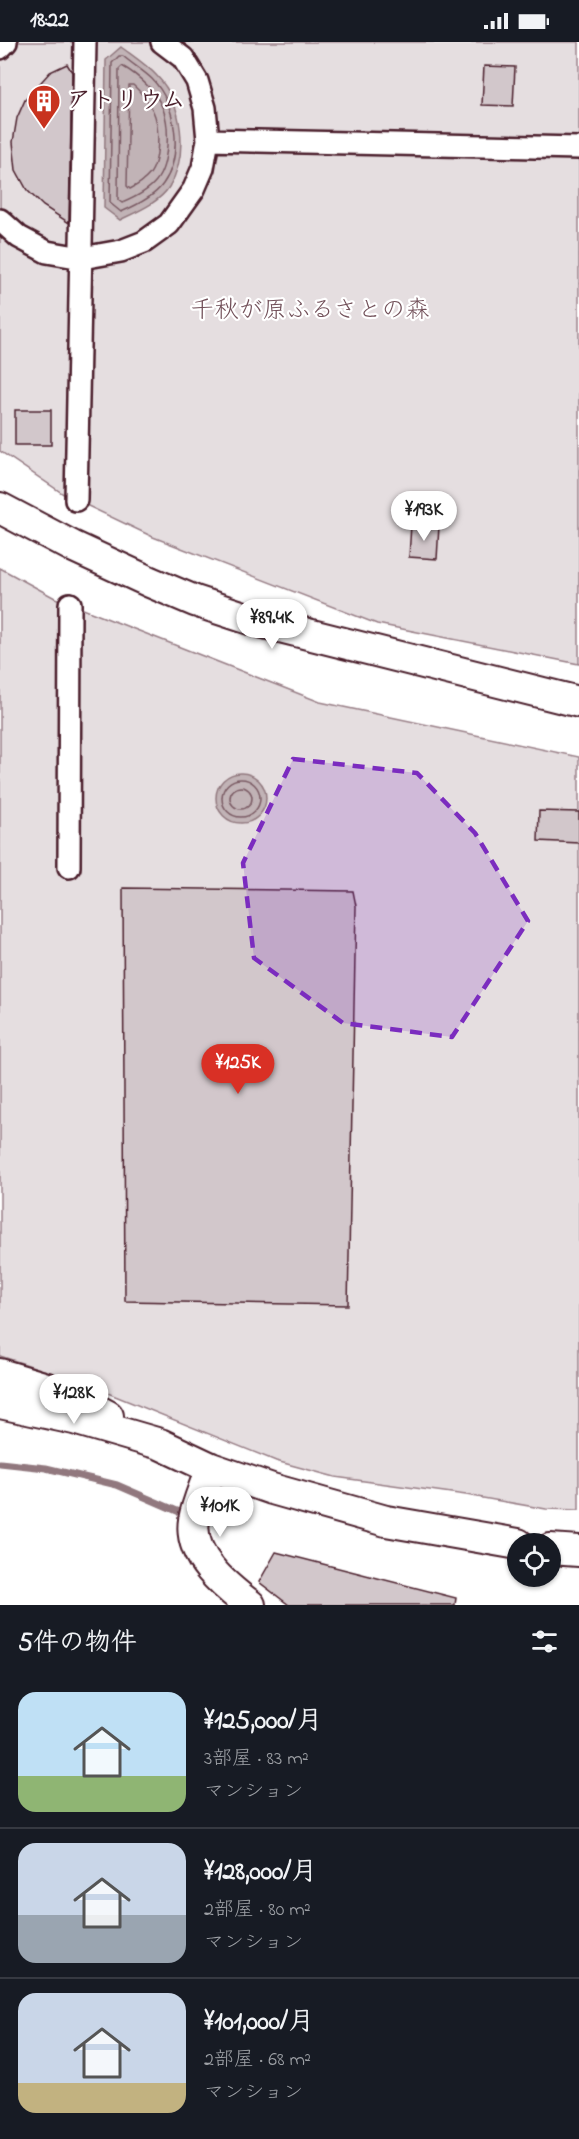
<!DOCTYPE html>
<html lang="ja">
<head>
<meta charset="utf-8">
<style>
	body { margin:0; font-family:"Indie Flower","Klee One",sans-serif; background:#20242c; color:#f1f3f6; height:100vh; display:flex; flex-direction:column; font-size:22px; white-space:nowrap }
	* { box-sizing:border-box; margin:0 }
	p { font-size:20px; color:#9ea1a6 }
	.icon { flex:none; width:33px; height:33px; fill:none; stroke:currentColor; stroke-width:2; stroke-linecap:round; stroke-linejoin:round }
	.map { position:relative; height:1563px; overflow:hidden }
	.panel { display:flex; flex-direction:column; background:#171b24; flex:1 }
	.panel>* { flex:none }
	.tools { position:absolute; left:507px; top:1491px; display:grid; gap:12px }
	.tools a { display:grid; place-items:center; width:54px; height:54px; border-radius:50%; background:#171b24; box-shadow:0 2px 4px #0004; font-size:30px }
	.price { position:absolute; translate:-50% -51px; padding:0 14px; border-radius:21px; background:#fff; color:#222; font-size:20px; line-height:39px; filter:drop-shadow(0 2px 3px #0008) }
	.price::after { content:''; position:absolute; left:50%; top:36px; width:18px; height:14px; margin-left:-9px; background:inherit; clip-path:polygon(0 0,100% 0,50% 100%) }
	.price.current { background:#d93025; color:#fff }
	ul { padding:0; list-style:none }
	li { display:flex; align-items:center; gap:18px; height:150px; padding:0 18px }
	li+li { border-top:2px solid #363941 }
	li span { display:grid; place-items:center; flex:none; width:168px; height:120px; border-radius:18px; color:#555 }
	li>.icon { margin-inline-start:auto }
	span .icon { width:72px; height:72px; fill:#fffc; stroke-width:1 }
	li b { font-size:26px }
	h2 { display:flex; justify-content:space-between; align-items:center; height:72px; padding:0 18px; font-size:26px }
	.status { display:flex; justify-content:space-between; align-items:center; height:42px; padding:0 30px; background:#171b24; direction:ltr }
	.status svg { height:16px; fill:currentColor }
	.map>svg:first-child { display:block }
</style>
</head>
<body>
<div class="status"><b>18:22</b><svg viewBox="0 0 49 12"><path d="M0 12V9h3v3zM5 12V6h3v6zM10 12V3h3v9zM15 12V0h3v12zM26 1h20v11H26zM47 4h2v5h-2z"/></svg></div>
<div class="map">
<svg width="579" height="1563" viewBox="0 0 579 1563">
	<rect width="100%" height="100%" fill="#fff"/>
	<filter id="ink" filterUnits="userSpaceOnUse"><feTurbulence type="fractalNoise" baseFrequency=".0167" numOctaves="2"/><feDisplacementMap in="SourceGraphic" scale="12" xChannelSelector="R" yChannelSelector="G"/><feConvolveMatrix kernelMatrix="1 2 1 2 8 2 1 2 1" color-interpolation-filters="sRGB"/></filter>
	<g filter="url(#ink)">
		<path fill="#e5dee0" stroke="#987e86" stroke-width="1.5" d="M 0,0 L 579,0 L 579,622 L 377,582 L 153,495 L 65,453 L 0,409 Z
			M 0,526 L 55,556 L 320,660 L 579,715 L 579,1468 L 546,1467 L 466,1453 L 335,1435 L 276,1419 L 78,1339 L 0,1314 Z"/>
		<path fill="#c1b3b6" stroke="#91787e" stroke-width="1.5" d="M 121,5 C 133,14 147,23 157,34 C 183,61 189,113 169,145 C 159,161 136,170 120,178 L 104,166 L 106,18 Z
			M216 756a25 25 0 1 1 50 0a25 25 0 1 1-50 0Z"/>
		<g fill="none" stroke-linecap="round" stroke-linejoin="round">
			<path stroke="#7a5a63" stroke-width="1.5" d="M 119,14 L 123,14 C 132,22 144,29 152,37 C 176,62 184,113 163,142 C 154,155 135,164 121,170 L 110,161 L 112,21 Z
				M 122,24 C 138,33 156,49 163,67 C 170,85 169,123 156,139 C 148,149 134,156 122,161 L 118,158 L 119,27 Z
				M 129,43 L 133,43 C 141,50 148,59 153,69 C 160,84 160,120 149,133 C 144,139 136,144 130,147 L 127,144 Z
				M222 756a19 19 0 1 1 38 0a19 19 0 1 1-38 0Z
				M230 756a11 11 0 1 1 22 0a11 11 0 1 1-22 0Z"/>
			<path stroke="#91787e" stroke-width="7" d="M 0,1421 L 46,1426 L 117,1443 L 184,1472"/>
		</g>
		<path fill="#d2c7cb" stroke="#4a1f2b" stroke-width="1.5" d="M 67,22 L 72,30 L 69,181 L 43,164 L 27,148 L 16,128 L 13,100 L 17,76 L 25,58 L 50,30 Z
			M 484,24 L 515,25 L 513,64 L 482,63 Z
			M 15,368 L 51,368 L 51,403 L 15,403 Z
			M 411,483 L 439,484 L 437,517 L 409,515 Z
			M 539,769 L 579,770 L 579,801 L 538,799 Z
			M 123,846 L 353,849 L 356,864 L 348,1263 L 125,1259 Z
			M 276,1510 L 456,1556 L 455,1563 L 289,1563 L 259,1540 Z"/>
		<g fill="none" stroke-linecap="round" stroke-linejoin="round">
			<g stroke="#4a1f2b" stroke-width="26">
				<path id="street" d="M 0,6 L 6,0
					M 208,98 L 579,106
					M 0,178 L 19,195 L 47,210 L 82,216 L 121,209 L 144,200 L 169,182 L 194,147 L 203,126 L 208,98 L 205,66 L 197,39 L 183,16 L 162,0
					M 76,458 L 85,0
					M 69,825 L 70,562"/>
			</g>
			<g stroke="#4a1f2b" stroke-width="34">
				<path id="secondary" d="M 0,466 L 72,504 L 150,540 L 195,559 L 256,579 L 579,660
					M 0,1332 L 67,1352 L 108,1374
					M 0,1361 L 74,1377 L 160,1402 L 211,1426 L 272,1447 L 386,1479 L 518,1502
					M 211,1426 C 206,1442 197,1461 194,1478 C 188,1514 225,1544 250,1563
					M 550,1507 L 579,1509"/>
			</g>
			<use href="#street" stroke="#fff" stroke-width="21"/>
			<use href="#secondary" stroke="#fff" stroke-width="30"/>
		</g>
	</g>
	<path fill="#7b2cbf" fill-opacity="0.2" stroke="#7b2cbf" stroke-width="4.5" stroke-dasharray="12 8" stroke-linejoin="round" d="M 293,717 L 417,731 L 475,791 L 528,879 L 452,995 L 343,981 L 254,916 L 243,821 Z"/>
	<defs>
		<g id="building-pin" transform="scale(1.725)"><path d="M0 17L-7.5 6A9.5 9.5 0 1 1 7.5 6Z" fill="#c8321e" stroke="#fff"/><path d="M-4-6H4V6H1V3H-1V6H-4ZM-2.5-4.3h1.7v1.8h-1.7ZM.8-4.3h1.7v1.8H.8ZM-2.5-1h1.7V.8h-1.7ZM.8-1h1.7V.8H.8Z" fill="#fff"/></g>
	</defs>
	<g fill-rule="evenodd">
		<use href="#building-pin" x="44" y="59"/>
	</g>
	<g text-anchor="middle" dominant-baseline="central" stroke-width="4.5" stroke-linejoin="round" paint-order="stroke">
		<g font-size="24" font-weight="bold" fill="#4a1f2b" stroke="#fff" text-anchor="start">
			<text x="67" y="59">アトリウム</text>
		</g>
		<g font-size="24" fill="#714f58" stroke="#fff">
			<text x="310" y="269">千秋が原ふるさとの森</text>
		</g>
	</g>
</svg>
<div class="tools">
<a><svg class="icon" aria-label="locate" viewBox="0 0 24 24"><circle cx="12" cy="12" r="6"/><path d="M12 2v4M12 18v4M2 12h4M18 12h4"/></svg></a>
</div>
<b class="price" style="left:424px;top:500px">¥193K</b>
<b class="price" style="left:272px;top:608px">¥89.4K</b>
<b class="price current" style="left:238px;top:1053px">¥125K</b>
<b class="price" style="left:74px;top:1383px">¥128K</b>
<b class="price" style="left:220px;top:1496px">¥101K</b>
</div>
<section class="panel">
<h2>5件の物件<svg class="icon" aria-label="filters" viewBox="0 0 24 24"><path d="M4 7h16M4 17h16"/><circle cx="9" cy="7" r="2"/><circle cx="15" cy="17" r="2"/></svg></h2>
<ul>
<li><span style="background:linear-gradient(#bfe0f5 70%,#8fb573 0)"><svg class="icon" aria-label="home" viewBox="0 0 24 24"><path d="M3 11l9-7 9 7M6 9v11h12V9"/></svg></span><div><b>¥125,000/月</b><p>3部屋 · 83 m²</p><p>マンション</p></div></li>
<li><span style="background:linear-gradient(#c9d6e8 60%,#9aa5b1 0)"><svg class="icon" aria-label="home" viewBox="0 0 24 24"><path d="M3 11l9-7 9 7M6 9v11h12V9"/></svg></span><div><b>¥128,000/月</b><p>2部屋 · 80 m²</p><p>マンション</p></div></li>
<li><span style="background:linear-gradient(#c9d6e8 75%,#c2b280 0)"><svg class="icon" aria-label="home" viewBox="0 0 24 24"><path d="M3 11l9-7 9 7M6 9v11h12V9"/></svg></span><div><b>¥101,000/月</b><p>2部屋 · 68 m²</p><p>マンション</p></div></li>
</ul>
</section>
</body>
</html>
